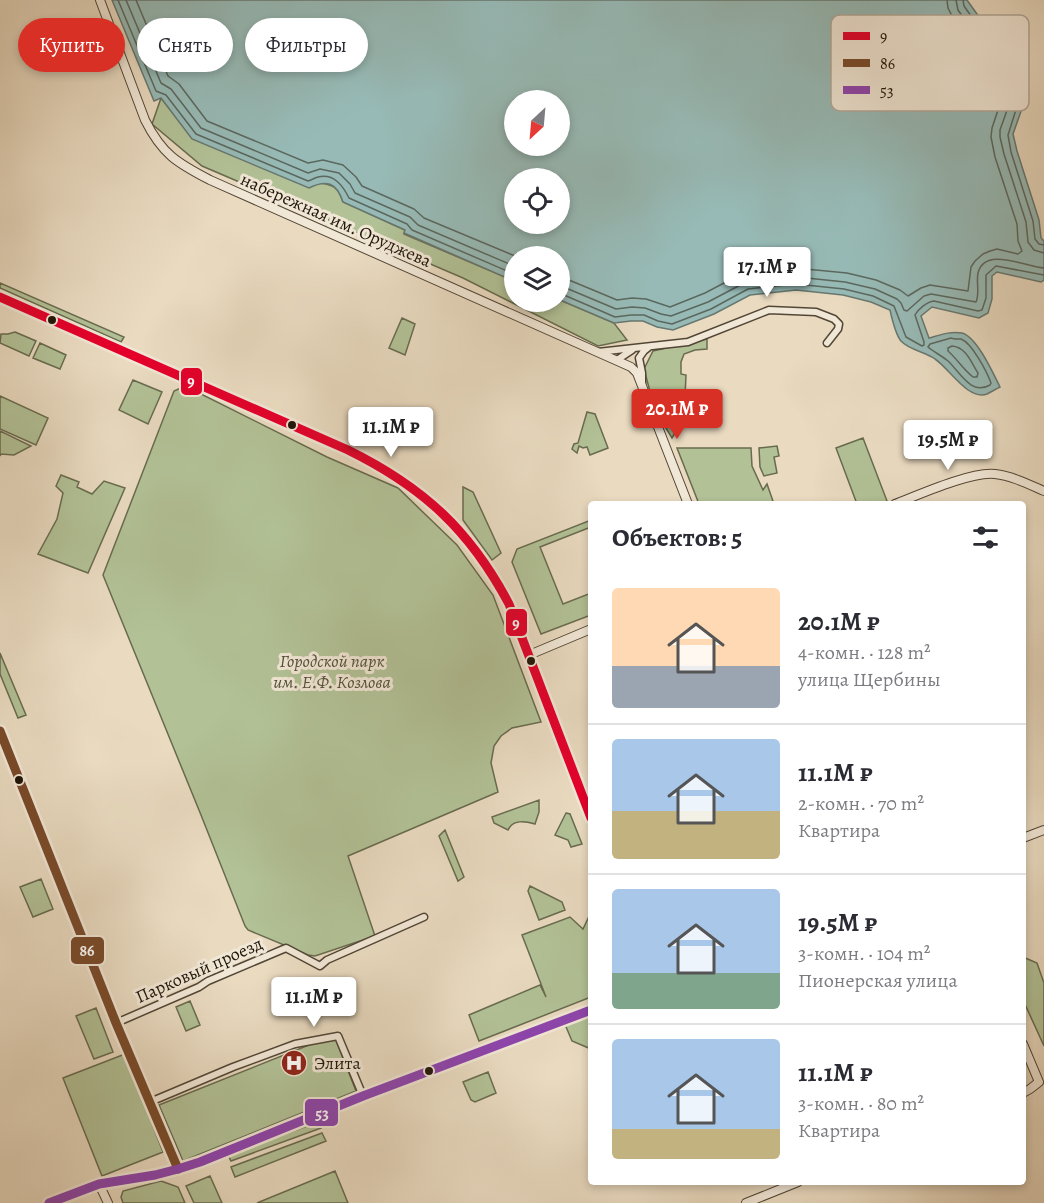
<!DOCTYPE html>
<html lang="ru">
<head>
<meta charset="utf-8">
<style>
	body { margin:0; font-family:Alegreya,serif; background:#f7f7f7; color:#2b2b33; height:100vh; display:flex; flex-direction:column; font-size:22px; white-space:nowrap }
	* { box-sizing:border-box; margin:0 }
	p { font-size:20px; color:#7c7c81 }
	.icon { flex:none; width:33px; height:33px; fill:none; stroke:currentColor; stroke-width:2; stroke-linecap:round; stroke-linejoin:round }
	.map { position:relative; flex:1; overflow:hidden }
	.sheet { position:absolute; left:588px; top:501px; width:438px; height:684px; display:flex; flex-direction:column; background:#fff; border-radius:6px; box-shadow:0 3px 9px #0003 }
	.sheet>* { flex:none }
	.hud { position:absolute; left:18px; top:18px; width:480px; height:54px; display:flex; gap:12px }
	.needle { width:39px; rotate:206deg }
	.buttons { position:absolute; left:504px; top:90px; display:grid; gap:12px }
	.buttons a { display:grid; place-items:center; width:66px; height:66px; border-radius:50%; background:#fff; box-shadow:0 3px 9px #0003; font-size:30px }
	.price { position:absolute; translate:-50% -51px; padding:0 14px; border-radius:6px; background:#fff; color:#222; font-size:20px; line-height:39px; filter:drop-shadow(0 2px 3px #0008) }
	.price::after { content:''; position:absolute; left:50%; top:36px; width:18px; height:14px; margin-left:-9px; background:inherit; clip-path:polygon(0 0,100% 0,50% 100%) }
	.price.current { background:#d93025; color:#fff }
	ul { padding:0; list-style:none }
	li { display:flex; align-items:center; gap:18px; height:150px; padding:0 24px }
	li+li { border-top:2px solid #e1e1e2 }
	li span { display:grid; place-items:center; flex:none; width:168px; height:120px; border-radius:6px; color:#555 }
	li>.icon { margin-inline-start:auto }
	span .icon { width:72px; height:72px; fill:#fffc; stroke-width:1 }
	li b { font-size:26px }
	h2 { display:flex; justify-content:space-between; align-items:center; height:72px; padding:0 24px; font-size:26px }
	.tag { padding:0 21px; border-radius:27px; background:#fff; box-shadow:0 3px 9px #0003; font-size:21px; line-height:54px }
	.tag.current { background:#d93025; color:#fff }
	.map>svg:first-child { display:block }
</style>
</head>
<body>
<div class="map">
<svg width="1044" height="1203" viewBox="0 0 1044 1203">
	<rect width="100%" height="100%" fill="#e9dac0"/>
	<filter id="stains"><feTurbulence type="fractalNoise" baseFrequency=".00333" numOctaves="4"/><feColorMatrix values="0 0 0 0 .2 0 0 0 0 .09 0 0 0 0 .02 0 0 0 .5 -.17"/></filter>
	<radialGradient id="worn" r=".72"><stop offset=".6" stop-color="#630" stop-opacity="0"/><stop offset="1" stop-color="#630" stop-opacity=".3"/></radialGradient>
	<path fill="#b2c196" stroke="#686b4f" stroke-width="1.5" d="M 161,98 L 173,113 L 320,183 C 335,185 338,188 343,202 L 405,230 L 404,234 L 514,281 L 514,302 L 560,302 L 560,300 L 614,323 L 627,340 L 598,346 L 463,278 L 202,166 L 152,124 Z
		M 0,283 L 124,337 L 121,342 L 0,288 Z
		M 402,318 L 415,324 L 405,355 L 389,348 Z
		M 15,332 L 36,341 L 29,356 L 0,343 L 1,334 L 8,334 Z
		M 707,339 L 707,349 L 695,350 L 684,354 L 681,362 L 681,374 L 686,375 L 685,397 L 695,398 L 694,401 L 672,438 L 655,410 L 644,369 L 653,351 Z
		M 40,343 L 66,355 L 60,369 L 33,358 Z
		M 133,380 L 162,392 L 148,424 L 119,410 Z
		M 185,386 L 327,457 L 398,488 L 457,545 L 493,595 L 541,722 L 512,728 L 501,736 L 494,746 L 491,763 L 498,792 L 348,856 L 375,936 L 315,956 L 308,955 L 248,930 L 245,926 L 201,815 L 103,575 L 174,391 Z
		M 0,396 L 48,418 L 36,445 L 0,429 Z
		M 587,412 L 595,414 L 608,448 L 590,455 L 587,447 L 583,448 L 579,446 L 577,453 L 572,449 L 574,444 L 578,443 Z
		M 0,431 L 31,446 L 14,455 L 1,454 L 0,456 Z
		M 863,438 L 887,501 L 878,504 L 857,504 L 836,448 Z
		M 777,446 L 779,456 L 774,457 L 777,473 L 764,476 L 760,467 L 759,448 Z
		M 677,448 L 751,448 L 752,466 L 763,490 L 767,484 L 774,504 L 699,504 Z
		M 61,475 L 79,482 L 77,487 L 92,494 L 104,481 L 125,488 L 88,573 L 38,554 L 57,519 L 63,493 L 56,486 Z
		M 463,487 L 473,492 L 501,553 L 492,560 L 463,520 Z
		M 591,520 L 591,527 L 540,547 L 563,604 L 591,593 L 591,615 L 541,634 L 512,562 L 517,549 Z
		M 0,653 L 26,715 L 18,718 L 0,674 Z
		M 539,800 L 539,812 L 535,824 C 525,821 513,819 508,830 L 494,823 L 492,817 Z
		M 566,813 L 570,814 L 582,844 L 571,847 L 568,840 L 555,835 Z
		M 445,830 L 464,877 L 458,881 L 439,836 Z
		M 41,879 L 53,909 L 33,917 L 20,887 Z
		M 530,886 L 562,902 L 565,910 L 539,920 L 528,891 Z
		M 591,912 L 591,997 L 479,1041 L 469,1015 L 540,985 L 546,997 L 522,935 L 570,917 L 583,929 Z
		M 1023,957 L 1037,963 L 1044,983 L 1044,1046 L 1023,1000 Z
		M 190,1001 L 200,1025 L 186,1031 L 176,1007 Z
		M 96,1008 L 113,1052 L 94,1059 L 76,1016 Z
		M 591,1013 L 591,1049 L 572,1041 L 564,1022 Z
		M 334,1035 L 356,1091 L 183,1161 L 159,1105 Z
		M 125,1054 L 163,1152 L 102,1176 L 63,1078 Z
		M 488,1072 L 496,1093 L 475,1102 L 471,1100 L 463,1082 Z
		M 318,1122 L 321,1128 L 231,1161 L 228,1155 Z
		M 322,1133 L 326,1141 L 235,1177 L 231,1167 Z
		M 335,1171 L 348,1203 L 257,1203 Z
		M 210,1176 L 222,1203 L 194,1203 L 186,1186 Z
		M 161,1181 L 178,1187 L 185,1203 L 123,1203 L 121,1197 L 123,1191 Z"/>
	<path fill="#97bab6" stroke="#677870" stroke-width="1.5" fill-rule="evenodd" d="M 112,0 L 967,0 L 1024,80 L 1025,100 L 1013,134 L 1017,151 L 1039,220 L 1041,238 L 1044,241 L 1044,280 L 1041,282 L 997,272 L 992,276 L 992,299 L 988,313 L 979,318 L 932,307 L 921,316 L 929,338 C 940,335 950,331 962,333 C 977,337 993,373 1000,387 C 996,389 991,392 987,394 C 968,401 949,368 935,359 C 926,352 909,350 901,341 C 896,335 892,319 890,310 L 871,302 L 843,295 L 796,290 L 750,295 L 714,314 L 673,330 L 657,327 L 643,321 L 631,321 L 614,323 L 560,300 L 560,256 L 514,256 L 514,281 L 404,233 L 405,230 L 343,202 C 337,183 327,179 309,188 L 192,139 L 161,98 L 154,101 ZM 514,100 L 560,100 L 560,146 L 514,146 ZM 514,178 L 560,178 L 560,224 L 514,224 Z"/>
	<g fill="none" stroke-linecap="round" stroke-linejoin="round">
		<path stroke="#5b685f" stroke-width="1.5" d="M 118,0 L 156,91 L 166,95 L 196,134 L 308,181 C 312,180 314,178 318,177 C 334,173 343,186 349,198 L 407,224 L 412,230 L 514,274
			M 126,0 L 161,83 L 171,89 L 201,128 L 308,173 L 320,169 L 339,173 L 350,184 L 355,193 L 410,217 L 418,225 L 514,266
			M 136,0 L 168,76 L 179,84 L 207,121 L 308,163 L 323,160 L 343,165 L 356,177 L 362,186 L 414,209 L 424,218 L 515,256
			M 956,0 L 958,10 L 1010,84 L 1011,99 L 1000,130 L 1000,137 L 1004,154 L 1026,222 L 1028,242 L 1034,250 L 1044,253
			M 963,0 L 964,6 L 1018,82 L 1019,100 L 1008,135 L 1011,152 L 1033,221 L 1035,239 L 1039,244 L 1044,245
			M 560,278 L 569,280 L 617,300 L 632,298 L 646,299 L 670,307 L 705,293 L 743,273 L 795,268 L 847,273 L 876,280 L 900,290 L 908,296 L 921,288 L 930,285 L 968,291 L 971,267 L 975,261 L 983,254 L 990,251 L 997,249 L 1018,254 L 1022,251 L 1018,241 L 1017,224 L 995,157 L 991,137 L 992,128 L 1002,98 L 1001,88 L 951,14 L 948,8 L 947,0
			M 560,287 L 566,288 L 616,309 L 632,307 L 645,308 L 661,314 L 671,316 L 708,302 L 746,282 L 797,277 L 845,282 L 875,289 L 897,299 L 901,303 L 904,310 L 907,311 L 924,296 L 931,294 L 976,302 C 980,293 976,283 978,273 C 985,246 1026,267 1044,268
			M 560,295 L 564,295 L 615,317 L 631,315 L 644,315 L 658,321 L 672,324 L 711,309 L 748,289 L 796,284 L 844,289 L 873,296 L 894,306 L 906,337 L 922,346 L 924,345 L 924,342 L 915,315 C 918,309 927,302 934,301 L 978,311 L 982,310 L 986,298 L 986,275 L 996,266 L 1044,275
			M 951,338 C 952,339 960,339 961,339 C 972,343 987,372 991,383 L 990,385 C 971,396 960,372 948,361 C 942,356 934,352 928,347 L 930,344 Z
			M 952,346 C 966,347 971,362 978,373 L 977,377 L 973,377 C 964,370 957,359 948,351 L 948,348 Z"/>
		<g stroke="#524636" stroke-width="9">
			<path id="minor" d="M 598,352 L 688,342 L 769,310 L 816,312 L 834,319 L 839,324 L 838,329 L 827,343
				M 617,360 L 632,350
				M 642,383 L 642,373 L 639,358 L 644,351 L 649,347
				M 116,1023 L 199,987 L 208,981 L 286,948 L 320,966 L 327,960 L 424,917
				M 150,1102 L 233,1067 L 295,1044 L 338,1036 L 363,1096"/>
		</g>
		<g stroke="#524636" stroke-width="10">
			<path id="tertiary" d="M 100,0 L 145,120 C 162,154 177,163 210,180 L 631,367 L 637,373 L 688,504
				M 0,297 L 348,450 C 423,487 470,530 509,604 L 591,818
				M 895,504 C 918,495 972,471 995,474 C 1012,476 1028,484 1044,491
				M 529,655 L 591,629
				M 0,731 L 116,1023 L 178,1169
				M 1023,838 L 1044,830
				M 1023,1044 L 1039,1082 L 1030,1089 L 1023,1093
				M 99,1184 L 108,1203
				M 49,1203 L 99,1184 L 155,1175 L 178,1169 L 200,1162 L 363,1096 L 591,1010
				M 746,1203 L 798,1182"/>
		</g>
		<use href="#minor" stroke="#f1e7d6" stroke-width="6"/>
		<use href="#tertiary" stroke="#f1e7d6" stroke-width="8"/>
		<g stroke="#f1e7d6" stroke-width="14">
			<path id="bus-1" d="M 0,297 L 348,450 C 423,487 470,530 509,604 L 591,818"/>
		</g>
		<g stroke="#f1e7d6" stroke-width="14">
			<path id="bus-2" d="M 0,731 L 116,1023 L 178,1169"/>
		</g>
		<g stroke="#f1e7d6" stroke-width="14">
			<path id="bus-3" d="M 49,1203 L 99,1184 L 155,1175 L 178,1169 L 200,1162 L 363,1096 L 591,1010"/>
		</g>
		<use href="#bus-1" stroke="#e4002b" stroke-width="9"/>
		<use href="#bus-2" stroke="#7a4b2a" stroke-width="9"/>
		<use href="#bus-3" stroke="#8e44ad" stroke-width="9"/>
	</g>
	<defs>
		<g id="hospital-disc" transform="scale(1.35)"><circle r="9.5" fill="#8f2418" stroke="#f1e7d6"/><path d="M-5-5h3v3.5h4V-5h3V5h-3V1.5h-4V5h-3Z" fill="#fff"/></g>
	</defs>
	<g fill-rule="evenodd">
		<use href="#hospital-disc" x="294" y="1063"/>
	</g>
	<g fill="#1f1508" stroke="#f1e7d6" stroke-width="2">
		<circle cx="52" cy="320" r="5"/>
		<circle cx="292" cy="425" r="5"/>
		<circle cx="531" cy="661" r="5"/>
		<circle cx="19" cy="780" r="5"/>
		<circle cx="429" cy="1071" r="5"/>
	</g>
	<g text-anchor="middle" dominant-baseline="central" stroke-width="6" stroke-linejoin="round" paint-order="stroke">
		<g font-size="18" fill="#1f1508" stroke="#f1e7d6">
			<text transform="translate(336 220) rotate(24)">набережная им. Оруджева</text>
			<text transform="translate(199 970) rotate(-24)">Парковый проезд</text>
		</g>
		<g font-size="18" font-style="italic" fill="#52513a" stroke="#f1e7d6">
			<text x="332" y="661">Городской парк<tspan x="332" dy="21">им. Е.Ф. Козлова</tspan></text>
		</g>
		<g font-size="18" fill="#1f1508" stroke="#f1e7d6" text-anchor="start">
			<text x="314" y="1063">Элита</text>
		</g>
	</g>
	<rect x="831" y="15" width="198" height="96" rx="9" fill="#f1e7d6" stroke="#b2a898" stroke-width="1.5"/>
	<rect x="843" y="32" width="27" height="8" fill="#e4002b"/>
	<rect x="843" y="59" width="27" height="8" fill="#7a4b2a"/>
	<rect x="843" y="86" width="27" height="8" fill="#8e44ad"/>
	<g font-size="16" fill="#1f1508">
		<text x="880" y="42">9</text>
		<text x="880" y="69">86</text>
		<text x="880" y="96">53</text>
	</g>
	<g stroke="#f1e7d6" stroke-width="2">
		<rect x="180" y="367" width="23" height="29" rx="6" fill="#e4002b"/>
		<rect x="505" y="608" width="23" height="29" rx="6" fill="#e4002b"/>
		<rect x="70" y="936" width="35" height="29" rx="6" fill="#7a4b2a"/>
		<rect x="304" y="1098" width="35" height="29" rx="6" fill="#8e44ad"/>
	</g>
	<g font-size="16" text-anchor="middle" font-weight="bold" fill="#fff">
		<text x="191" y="387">9</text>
		<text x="516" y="629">9</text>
		<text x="87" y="956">86</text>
		<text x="322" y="1119">53</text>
	</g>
	<rect width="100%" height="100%" filter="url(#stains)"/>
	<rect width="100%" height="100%" fill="url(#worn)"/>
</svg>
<div class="buttons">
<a><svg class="needle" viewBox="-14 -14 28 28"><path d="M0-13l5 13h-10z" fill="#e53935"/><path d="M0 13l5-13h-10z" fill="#7c7c81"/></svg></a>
<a><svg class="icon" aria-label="locate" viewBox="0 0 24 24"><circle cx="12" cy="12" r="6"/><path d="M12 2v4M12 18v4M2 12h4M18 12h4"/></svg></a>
<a><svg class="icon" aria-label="layers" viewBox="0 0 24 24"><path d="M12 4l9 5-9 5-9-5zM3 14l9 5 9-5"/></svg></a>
</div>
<b class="price" style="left:767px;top:298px">17.1M ₽</b>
<b class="price current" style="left:677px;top:440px">20.1M ₽</b>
<b class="price" style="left:391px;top:458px">11.1M ₽</b>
<b class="price" style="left:948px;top:471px">19.5M ₽</b>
<b class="price" style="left:314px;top:1028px">11.1M ₽</b>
<div class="hud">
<a class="tag current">Купить</a>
<a class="tag">Снять</a>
<a class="tag">Фильтры</a>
</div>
<section class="sheet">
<h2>Объектов: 5<svg class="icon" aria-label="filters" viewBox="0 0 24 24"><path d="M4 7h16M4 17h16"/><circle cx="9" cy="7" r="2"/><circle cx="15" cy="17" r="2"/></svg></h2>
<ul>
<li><span style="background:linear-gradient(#ffd9b3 65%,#9aa5b1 0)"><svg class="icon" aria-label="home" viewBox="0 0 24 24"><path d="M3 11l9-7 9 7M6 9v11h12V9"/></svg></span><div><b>20.1M ₽</b><p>4-комн. · 128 m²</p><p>улица Щербины</p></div></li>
<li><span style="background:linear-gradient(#a9c7e8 60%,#c2b280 0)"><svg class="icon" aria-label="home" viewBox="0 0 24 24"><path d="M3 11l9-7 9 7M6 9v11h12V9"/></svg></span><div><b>11.1M ₽</b><p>2-комн. · 70 m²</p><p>Квартира</p></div></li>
<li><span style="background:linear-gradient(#a9c7e8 70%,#7fa58c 0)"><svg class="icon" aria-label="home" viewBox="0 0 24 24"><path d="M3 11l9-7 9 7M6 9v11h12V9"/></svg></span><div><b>19.5M ₽</b><p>3-комн. · 104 m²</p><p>Пионерская улица</p></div></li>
<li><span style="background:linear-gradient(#a9c7e8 75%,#c2b280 0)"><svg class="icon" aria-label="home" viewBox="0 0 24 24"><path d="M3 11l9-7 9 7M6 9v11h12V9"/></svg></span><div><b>11.1M ₽</b><p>3-комн. · 80 m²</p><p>Квартира</p></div></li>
</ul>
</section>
</div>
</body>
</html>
